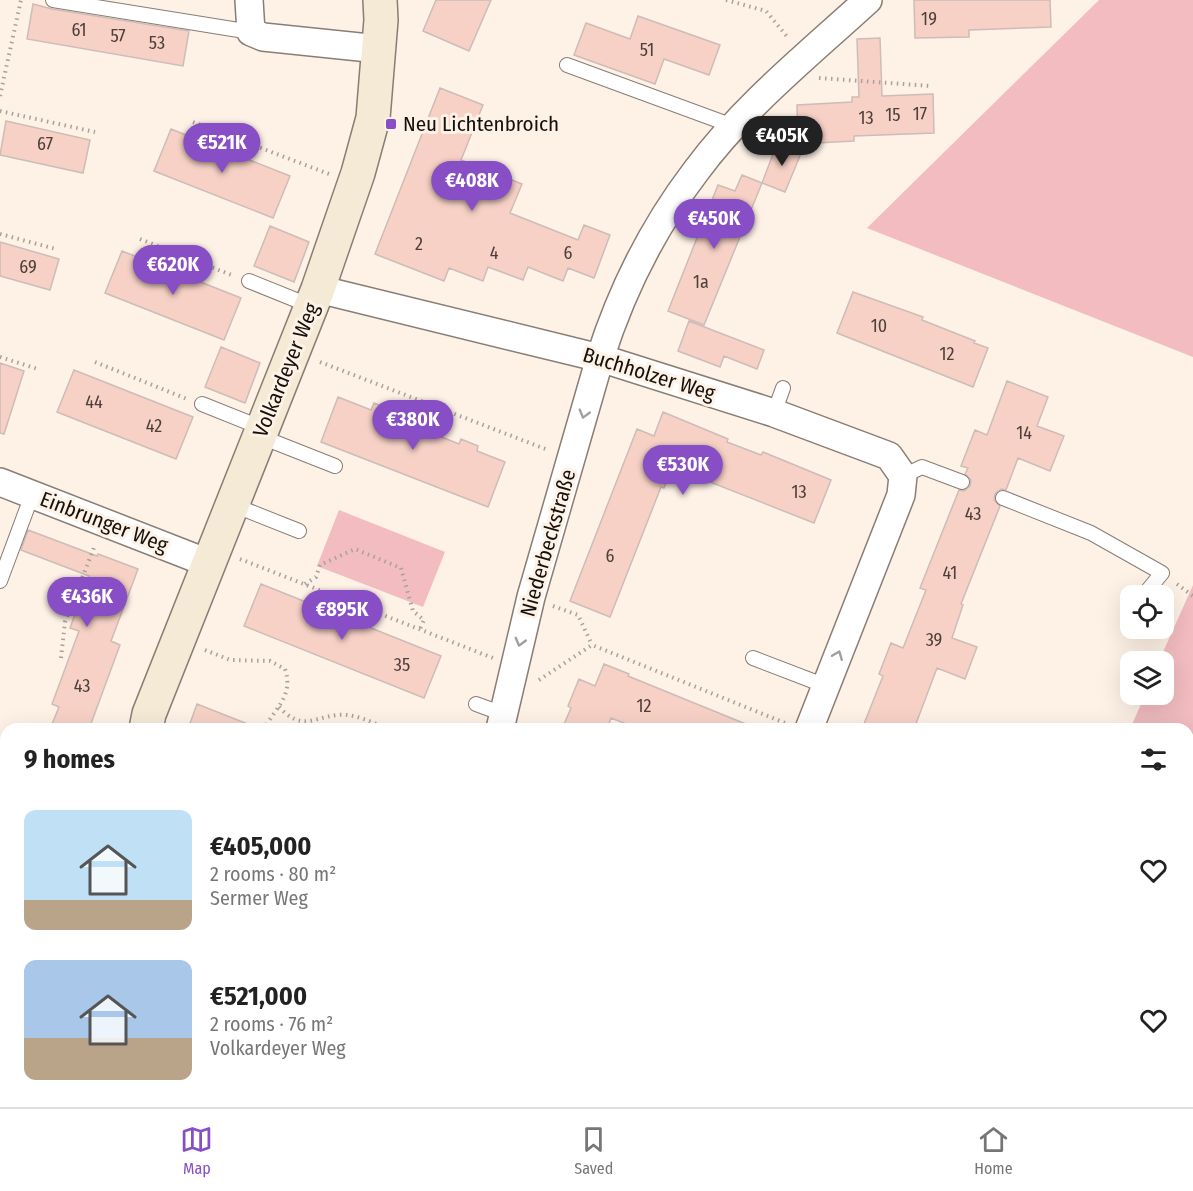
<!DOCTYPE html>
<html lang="en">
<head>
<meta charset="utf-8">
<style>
	body { margin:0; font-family:"Fira Sans Condensed",sans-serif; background:#f2f2f2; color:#222; height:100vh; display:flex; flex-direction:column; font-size:22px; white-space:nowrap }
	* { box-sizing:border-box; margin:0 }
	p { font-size:20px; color:#767676 }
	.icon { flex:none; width:33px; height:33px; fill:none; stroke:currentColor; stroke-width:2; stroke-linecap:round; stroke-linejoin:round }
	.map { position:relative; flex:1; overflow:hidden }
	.side { position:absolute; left:0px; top:723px; width:1194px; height:384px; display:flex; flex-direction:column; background:#fff; border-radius:18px 18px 0 0; box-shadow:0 6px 24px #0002 }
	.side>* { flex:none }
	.controls { position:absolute; left:1120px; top:585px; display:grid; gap:12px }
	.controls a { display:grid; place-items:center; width:54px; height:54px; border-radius:12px; background:#fff; box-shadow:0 6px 24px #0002; font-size:30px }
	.price { position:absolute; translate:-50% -51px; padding:0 14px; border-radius:21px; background:#874ec5; color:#fff; font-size:20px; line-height:39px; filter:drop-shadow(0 2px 3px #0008) }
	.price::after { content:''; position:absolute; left:50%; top:36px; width:18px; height:14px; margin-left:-9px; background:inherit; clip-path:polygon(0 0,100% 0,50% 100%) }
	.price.on { background:#222; color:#fff }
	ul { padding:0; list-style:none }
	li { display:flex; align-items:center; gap:18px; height:150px; padding:0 24px }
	li span { display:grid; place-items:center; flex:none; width:168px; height:120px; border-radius:12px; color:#555 }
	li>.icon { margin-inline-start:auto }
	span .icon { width:72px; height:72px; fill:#fffc; stroke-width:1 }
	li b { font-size:26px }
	h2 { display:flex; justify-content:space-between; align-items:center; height:72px; padding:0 24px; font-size:26px }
	.tab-bar { display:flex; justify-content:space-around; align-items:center; height:84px; border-top:2px solid #e0e0e0; background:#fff; font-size:16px; color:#767676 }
	.tab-bar a { display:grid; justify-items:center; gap:3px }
	.tab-bar .on { color:#874ec5 }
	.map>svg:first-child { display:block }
</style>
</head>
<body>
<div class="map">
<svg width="1193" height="1107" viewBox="0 0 1193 1107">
	<rect width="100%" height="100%" fill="#fef1e6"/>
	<path fill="#f2bcc0" d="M 1099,0 L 1193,0 L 1193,357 L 867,228 Z
		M 339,510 L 445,552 L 423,607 L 317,566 Z
		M 1193,585 L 1193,1107 L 972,1107 L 974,1101 L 1188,1101 L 1188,729 L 1130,729 L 1145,695 L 1164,694 L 1164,662 L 1159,661 Z"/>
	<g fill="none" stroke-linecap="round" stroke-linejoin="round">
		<path stroke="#c5c68c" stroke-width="8" d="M 1188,961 L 1193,953
			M 1157,1107 L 1160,1101"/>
	</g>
	<path fill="#f7d1c6" stroke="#cdbcb7" stroke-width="1.5" d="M 436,0 L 491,0 L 469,51 L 423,31 Z
		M 914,0 L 1050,0 L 1051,27 L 969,30 L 969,37 L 915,38 Z
		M 33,4 L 52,9 L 189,31 L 183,66 L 27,39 Z
		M 638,16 L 720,45 L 709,75 L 664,59 L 655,84 L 574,55 L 586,23 L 630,39 Z
		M 880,38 L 882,96 L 933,94 L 934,133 L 854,136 L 854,141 L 798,144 L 797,105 L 852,102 L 852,97 L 859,97 L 857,39 Z
		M 440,88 L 483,105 L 461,160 L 522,184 L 510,213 L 578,240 L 584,225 L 610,235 L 594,278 L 568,268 L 563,281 L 528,267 L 523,280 L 488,267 L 483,281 L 449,268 L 444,281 L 375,254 Z
		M 6,121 L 90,140 L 83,173 L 0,155 Z
		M 171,129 L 290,176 L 273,218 L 154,171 Z
		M 778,141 L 802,151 L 785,192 L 762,183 Z
		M 742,175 L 762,183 L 704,325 L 668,311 L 718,185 L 735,191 Z
		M 270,226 L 309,242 L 294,282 L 254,266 Z
		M 0,242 L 59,259 L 50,290 L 0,276 Z
		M 122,251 L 241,298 L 224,340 L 105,293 Z
		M 853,292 L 923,317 L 922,320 L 975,341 L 974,343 L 988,348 L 973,387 L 837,333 Z
		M 689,321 L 764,350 L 757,369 L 724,356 L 720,367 L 678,351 Z
		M 221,347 L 260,363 L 245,403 L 205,387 Z
		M 0,363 L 24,371 L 4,434 L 0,433 Z
		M 74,370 L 193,417 L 176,459 L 57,412 Z
		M 1007,381 L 1048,397 L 1037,426 L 1064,436 L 1050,471 L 1018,458 L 1006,490 L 1001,489 L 995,494 L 994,500 L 1000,506 L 961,604 L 963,605 L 952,638 L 977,647 L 965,679 L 937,668 L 914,729 L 862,729 L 883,676 L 879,674 L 891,643 L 903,648 L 926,590 L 920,588 L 959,490 L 964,491 L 970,486 L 971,480 L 965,474 L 968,468 L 961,466 L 975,430 L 987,435 Z
		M 338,397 L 371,410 L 374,403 L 391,410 L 389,416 L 459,444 L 461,439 L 478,446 L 477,451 L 505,462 L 488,507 L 321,442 Z
		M 663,412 L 728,439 L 727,442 L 761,455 L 763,452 L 831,480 L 814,523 L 672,467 L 664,488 L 661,487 L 610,617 L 570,601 L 637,429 L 654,436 Z
		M 28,530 L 97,556 L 98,554 L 138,569 L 111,641 L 120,645 L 89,729 L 50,729 L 59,707 L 52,704 L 79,631 L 70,628 L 89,576 L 21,550 Z
		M 261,584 L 441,656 L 424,698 L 244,626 Z
		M 604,664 L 629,674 L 628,676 L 758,729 L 639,729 L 611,718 L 607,729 L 562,729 L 571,708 L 568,706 L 579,679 L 595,686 Z
		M 197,704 L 258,728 L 257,729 L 188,729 Z"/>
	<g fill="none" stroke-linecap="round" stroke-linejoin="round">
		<g stroke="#897d74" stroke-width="16">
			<path id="lane" d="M 53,0 L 251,32
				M 567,65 L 733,126
				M 249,281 L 311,306
				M 202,404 L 262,428
				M 774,413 L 783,388
				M 259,436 L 335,466
				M 903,476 L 922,467 L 962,482
				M 1003,498 L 1091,533 L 1162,573 L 1143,596
				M 231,504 L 299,531
				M 0,581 L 32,495
				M 753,658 L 826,686
				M 476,704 L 503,714"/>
		</g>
		<g stroke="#897d74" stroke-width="30">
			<path id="street" d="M 249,0 L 251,32 L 263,37 L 379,49
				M 318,289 L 600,358 L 774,413 L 889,456 L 903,476 L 901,495 L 809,729
				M 0,482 L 208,563
				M 500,729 L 531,597 L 600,358 C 621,292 654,226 696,171 C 744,106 809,54 868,0
				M 0,845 L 6,847"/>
		</g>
		<g stroke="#897d74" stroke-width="36">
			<path id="secondary" d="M 146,729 L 149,714 L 318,289 L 358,173 L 373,118 L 381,20 L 380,0
				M 175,1101 L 176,1107"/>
		</g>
		<path stroke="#aba198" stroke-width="4" stroke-dasharray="1.5 4.5" stroke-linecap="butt" d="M 726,0 L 766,11 L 789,39
			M 819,78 L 931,86
			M 0,96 L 21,0
			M 0,111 L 95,132
			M 193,122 L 329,174
			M 0,234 L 56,249
			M 140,239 L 234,276
			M 0,357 L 38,369
			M 95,362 L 187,399
			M 320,362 L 548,450
			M 240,559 L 493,658
			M 305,584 L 316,577 L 320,565 L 355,549 L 401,568 L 413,611 L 424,620 L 420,629
			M 1177,584 L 1193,596
			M 553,606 L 578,615 L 592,645
			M 205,650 L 230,660 L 270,661 L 285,669 C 294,696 275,708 264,729
			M 61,658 L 65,622 L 95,545
			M 539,680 L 592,645 L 785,723
			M 279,707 C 302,731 312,718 337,715 C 354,713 372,722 387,729
			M 0,1000 L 6,1002
			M 38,1107 L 40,1101"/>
		<use href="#lane" stroke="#fff" stroke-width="14"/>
		<use href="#street" stroke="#fff" stroke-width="27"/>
		<use href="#secondary" stroke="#f4ead5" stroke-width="33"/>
	</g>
	<defs><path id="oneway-chevron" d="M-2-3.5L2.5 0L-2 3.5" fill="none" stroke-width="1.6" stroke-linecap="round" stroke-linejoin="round" transform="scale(1.5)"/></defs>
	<g stroke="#a19f9e">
		<use href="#oneway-chevron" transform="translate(584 414) rotate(106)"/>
		<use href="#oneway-chevron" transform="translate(520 642) rotate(105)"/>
		<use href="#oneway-chevron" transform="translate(838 655) rotate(-68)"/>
	</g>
	<rect fill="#874ec5" stroke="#fef1e6" stroke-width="2" x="385" y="118" width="12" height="12" rx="3"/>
	<g text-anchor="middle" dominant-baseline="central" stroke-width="6" stroke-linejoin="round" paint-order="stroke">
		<g font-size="18" fill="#4d403a">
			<text x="929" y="19">19</text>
			<text x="79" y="30">61</text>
			<text x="118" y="36">57</text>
			<text x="157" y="43">53</text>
			<text x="647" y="50">51</text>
			<text x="920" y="114">17</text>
			<text x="893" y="115">15</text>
			<text x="866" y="118">13</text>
			<text x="45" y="144">67</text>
			<text x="419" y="244">2</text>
			<text x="494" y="253">4</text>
			<text x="568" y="253">6</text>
			<text x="28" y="267">69</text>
			<text x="701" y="282">1a</text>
			<text x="879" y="326">10</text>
			<text x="947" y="354">12</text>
			<text x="94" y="402">44</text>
			<text x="154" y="426">42</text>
			<text x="1024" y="433">14</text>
			<text x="799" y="492">13</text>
			<text x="973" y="514">43</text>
			<text x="610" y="556">6</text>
			<text x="950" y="573">41</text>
			<text x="934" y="640">39</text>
			<text x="402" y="665">35</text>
			<text x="82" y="686">43</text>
			<text x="644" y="706">12</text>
		</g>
		<g font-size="21" fill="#14100c" stroke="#fef1e6" text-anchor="start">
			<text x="403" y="124">Neu Lichtenbroich</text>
		</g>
		<g font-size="21" fill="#14100c" stroke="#fef1e6">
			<text transform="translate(286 370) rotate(-68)">Volkardeyer Weg</text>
			<text transform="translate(649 374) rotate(17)">Buchholzer Weg</text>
			<text transform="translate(104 522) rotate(21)">Einbrunger Weg</text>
			<text transform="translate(548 543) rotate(-74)">Niederbeckstraße</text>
		</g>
	</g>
</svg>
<div class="controls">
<a><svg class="icon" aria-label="locate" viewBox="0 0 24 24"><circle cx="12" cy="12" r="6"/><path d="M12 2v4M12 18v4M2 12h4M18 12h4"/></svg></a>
<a><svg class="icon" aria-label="layers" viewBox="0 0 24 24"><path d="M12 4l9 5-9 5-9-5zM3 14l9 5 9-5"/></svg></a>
</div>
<b class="price on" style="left:782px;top:167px">€405K</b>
<b class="price" style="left:222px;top:174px">€521K</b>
<b class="price" style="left:472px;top:212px">€408K</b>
<b class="price" style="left:714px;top:250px">€450K</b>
<b class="price" style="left:173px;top:296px">€620K</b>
<b class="price" style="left:413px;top:451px">€380K</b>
<b class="price" style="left:683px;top:496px">€530K</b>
<b class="price" style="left:87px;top:628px">€436K</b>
<b class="price" style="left:342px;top:641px">€895K</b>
<section class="side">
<h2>9 homes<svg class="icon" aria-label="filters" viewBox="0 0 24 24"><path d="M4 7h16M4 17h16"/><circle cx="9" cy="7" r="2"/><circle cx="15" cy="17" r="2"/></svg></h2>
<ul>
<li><span style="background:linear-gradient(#bfe0f5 75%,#b9a48a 0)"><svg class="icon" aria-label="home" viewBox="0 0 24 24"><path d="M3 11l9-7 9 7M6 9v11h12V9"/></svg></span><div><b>€405,000</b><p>2 rooms · 80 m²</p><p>Sermer Weg</p></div><svg class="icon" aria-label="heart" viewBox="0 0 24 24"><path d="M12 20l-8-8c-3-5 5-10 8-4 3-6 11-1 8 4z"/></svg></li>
<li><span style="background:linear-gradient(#a9c7e8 65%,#b9a48a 0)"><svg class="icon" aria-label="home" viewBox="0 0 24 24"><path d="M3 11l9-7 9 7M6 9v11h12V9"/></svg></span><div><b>€521,000</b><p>2 rooms · 76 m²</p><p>Volkardeyer Weg</p></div><svg class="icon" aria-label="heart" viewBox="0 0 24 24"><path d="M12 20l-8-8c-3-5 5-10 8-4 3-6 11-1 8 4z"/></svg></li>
</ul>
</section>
</div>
<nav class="tab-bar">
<a class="on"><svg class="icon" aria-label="map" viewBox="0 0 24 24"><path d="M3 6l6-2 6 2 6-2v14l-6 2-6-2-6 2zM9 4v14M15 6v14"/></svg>Map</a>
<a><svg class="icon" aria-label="saved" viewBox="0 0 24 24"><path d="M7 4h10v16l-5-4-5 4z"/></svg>Saved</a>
<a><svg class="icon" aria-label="home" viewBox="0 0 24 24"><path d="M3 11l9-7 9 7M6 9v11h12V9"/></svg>Home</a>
</nav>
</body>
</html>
